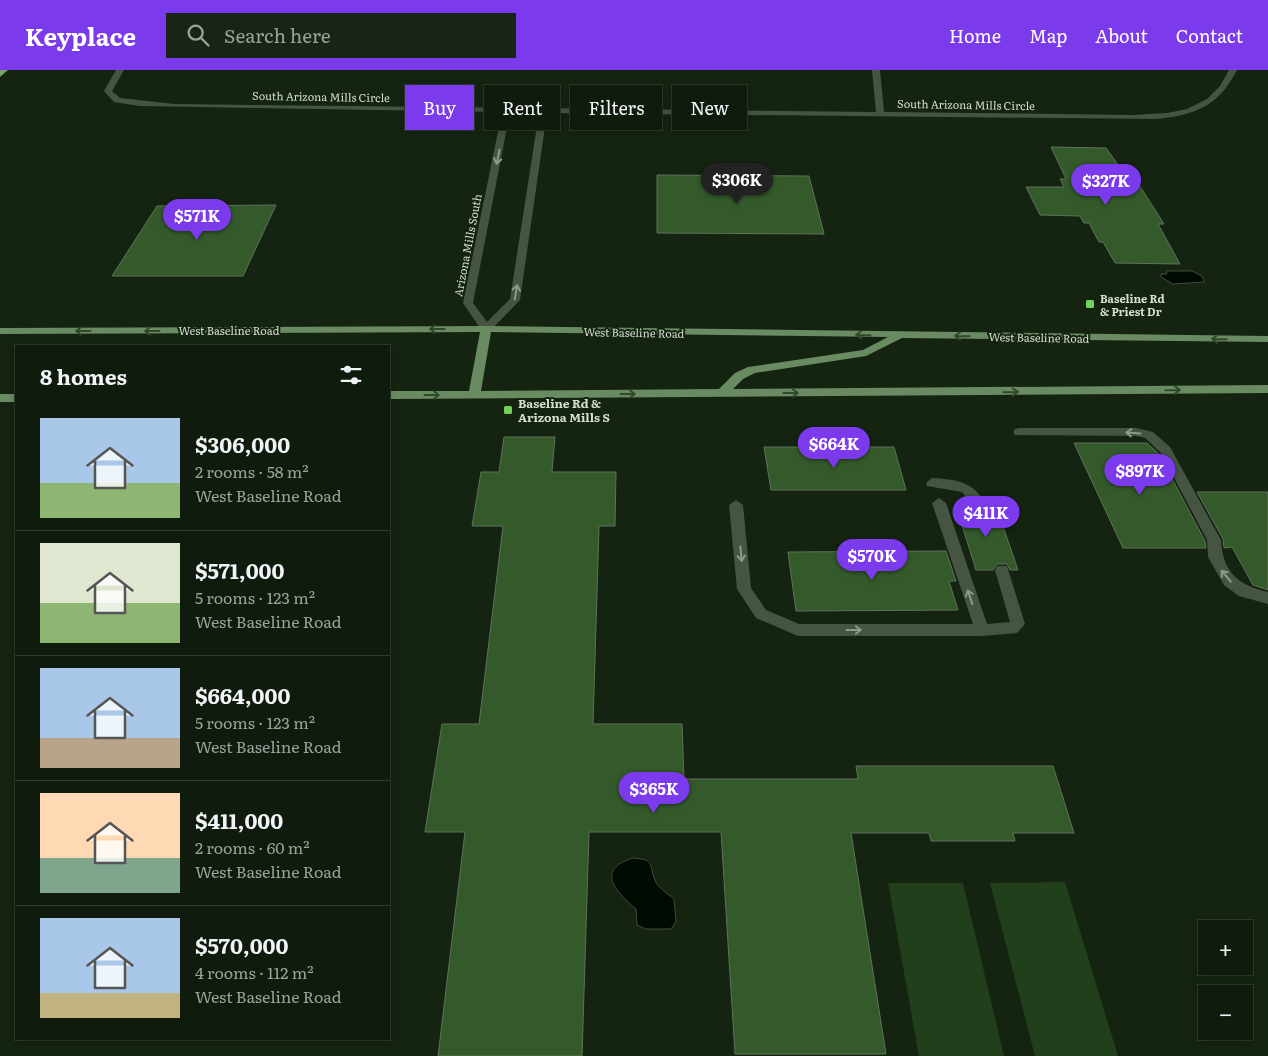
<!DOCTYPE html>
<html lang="en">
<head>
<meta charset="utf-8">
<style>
	body { margin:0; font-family:Literata,serif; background:#182415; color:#f1f3f6; height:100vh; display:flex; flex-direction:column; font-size:19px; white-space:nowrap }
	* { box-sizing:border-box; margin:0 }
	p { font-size:16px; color:#9ba19d }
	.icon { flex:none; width:28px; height:28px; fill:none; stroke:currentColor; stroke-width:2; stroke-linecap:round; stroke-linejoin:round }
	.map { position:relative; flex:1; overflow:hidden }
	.drawer { position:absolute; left:15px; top:275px; width:375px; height:695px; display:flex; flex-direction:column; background:#0f1b0c; border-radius:0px; box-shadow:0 2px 8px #0003,0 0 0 1px #2f392d }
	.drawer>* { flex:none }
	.hud { position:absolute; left:405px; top:15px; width:475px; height:45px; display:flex; gap:10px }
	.buttons { position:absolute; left:1198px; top:850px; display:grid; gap:10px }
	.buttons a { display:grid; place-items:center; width:55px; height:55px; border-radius:0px; background:#0f1b0c; box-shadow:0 2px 8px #0003,0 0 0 1px #2f392d; font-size:25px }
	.price { position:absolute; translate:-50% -42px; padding:0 11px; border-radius:18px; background:#7c3aed; color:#fff; font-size:16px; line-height:32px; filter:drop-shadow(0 1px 2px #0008) }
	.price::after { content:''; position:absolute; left:50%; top:30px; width:15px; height:11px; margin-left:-8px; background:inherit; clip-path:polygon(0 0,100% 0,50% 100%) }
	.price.active { background:#222; color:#fff }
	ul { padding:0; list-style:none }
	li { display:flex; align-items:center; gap:15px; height:125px; padding:0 25px }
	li+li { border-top:1px solid #2f392d }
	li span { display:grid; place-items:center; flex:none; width:140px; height:100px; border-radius:0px; color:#555 }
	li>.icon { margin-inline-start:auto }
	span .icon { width:60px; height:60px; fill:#fffc; stroke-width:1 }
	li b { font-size:21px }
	h2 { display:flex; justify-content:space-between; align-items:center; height:60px; padding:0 25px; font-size:21px }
	.tag { padding:0 18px; border-radius:0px; background:#0f1b0c; box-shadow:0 2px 8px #0003,0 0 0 1px #2f392d; font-size:18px; line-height:45px }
	.tag.active { background:#7c3aed; color:#fff }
	header { display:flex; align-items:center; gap:30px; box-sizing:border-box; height:70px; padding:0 25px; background:#7c3aed; color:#fff }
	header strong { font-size:24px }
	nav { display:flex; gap:28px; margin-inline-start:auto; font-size:18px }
	.search { width:350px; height:45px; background:#182415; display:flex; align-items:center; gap:12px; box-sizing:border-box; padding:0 18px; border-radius:0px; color:#9ba19d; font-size:19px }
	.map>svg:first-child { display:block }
</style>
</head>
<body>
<header>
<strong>Keyplace</strong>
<div class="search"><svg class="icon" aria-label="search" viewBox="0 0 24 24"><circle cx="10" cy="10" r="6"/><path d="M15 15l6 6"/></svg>Search here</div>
<nav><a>Home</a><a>Map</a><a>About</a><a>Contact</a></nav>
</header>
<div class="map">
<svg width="1268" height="986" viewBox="0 0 1268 986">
	<rect width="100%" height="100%" fill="#142410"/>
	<path fill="#213f1a" d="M 1065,812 L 1118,986 L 1035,986 L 990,813 Z
		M 888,813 L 963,813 L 1004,986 L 919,986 Z"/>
	<path fill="#000a00" stroke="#404a3f" d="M 1166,201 L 1192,201 L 1202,206 L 1204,212 L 1173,214 L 1161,207 L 1161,204 L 1167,204 Z
		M 633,788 C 656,790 648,794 655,810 C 658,818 668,824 674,829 L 676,852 L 671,859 L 646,859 L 637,855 L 636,839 C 617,823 594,800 633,788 Z"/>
	<path fill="#345a2b" stroke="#5f725b" d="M 1051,77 L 1106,78 L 1129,110 L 1136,110 L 1164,154 L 1158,154 L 1180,194 L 1115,193 L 1103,172 L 1099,172 L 1089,153 L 1084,153 L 1080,146 L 1040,145 L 1026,117 L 1064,117 L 1060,109 L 1066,109 Z
		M 657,105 L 809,106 L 824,164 L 657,163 Z
		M 276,135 L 243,206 L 112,206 L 157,136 Z
		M 504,367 L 555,367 L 552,402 L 616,402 L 615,456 L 599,456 L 593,654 L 682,654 L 684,709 L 858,709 L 856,696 L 1053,696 L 1074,763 L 1013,763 L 1015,771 L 931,771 L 929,763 L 851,763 L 886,984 L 735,984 L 721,762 L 589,762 L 582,986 L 438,986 L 465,762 L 425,762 L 442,654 L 479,654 L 503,456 L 472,456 L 481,402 L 499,402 Z
		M 1074,373 L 1147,373 L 1159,384 L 1205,471 L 1206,478 L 1123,478 Z
		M 764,377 L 894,377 L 906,420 L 771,420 Z
		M 1197,422 L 1268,422 L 1268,520 L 1253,515 L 1232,477 L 1224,478 L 1223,469 Z
		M 956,436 L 970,436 L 975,441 L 985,441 L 989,436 L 996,436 L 1018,500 L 1010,500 L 1007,494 L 997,494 L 993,500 L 976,500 Z
		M 946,481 L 956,511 L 949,511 L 958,540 L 796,541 L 788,482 Z"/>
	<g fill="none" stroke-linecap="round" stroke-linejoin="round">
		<path fill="#455541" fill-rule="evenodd" d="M 116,0 L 124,0 L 112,21 L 120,28 L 174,34 L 876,42 L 872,0 L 880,0 L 884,42 L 1134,45 L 1167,43 L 1187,39 L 1207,29 L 1220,16 L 1229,0 L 1237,0 C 1218,37 1195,45 1156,49 L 547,43 L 520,230 L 490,261 L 482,261 L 463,233 L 502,42 L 139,36 L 114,32 L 104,21 ZM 510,42 L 539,43 L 510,229 L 487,252 L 473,233 Z
			M 1019,358 L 1136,358 L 1153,362 L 1170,377 L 1221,470 C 1223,503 1238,515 1268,522 L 1268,534 L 1239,526 L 1224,515 L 1208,487 L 1207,470 L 1161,383 L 1145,368 L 1136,366 L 1015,365 L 1013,362 L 1015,359 Z
			M 932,408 C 959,410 973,411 987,436 L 985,439 L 975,439 L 962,422 L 927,416 L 926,413 Z
			M 939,428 L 946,433 L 987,554 L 1010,552 L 995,500 L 997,496 L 1007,496 L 1025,554 L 1017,563 L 982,566 L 798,566 L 756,548 L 737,519 L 729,435 L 736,430 L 743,435 L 751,518 L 766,540 L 799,554 L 973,554 L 932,433 Z"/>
		<path fill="#698b62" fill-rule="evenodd" d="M 486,256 L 1268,266 L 1268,272 L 902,268 L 866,286 L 755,303 L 743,309 L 733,319 L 1268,315 L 1268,323 L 389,329 L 389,321 L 469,321 L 480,262 L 0,264 L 0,258 ZM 491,262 L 888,267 L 863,280 L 748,297 L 735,303 L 719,319 L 481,321 Z
			M 0,324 L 16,324 L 16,332 L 0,332 Z"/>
		<path fill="#78a06e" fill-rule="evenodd" d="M 0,0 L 8,0 L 0,7 Z"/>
	</g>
	<defs><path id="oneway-shaft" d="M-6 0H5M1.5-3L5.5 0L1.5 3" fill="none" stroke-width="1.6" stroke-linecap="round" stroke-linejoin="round" transform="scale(1.25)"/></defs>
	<g stroke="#8c9a89">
		<use href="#oneway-shaft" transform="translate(498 87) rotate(102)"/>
		<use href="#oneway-shaft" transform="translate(516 222) rotate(-80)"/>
		<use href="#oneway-shaft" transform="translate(1133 363) rotate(-176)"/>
		<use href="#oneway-shaft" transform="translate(741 484) rotate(85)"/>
		<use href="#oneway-shaft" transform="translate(1226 506) rotate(-130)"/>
		<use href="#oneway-shaft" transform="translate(970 527) rotate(-109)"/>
		<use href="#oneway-shaft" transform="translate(854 560)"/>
	</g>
	<g stroke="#32482d">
		<use href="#oneway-shaft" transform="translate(437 259) rotate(180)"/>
		<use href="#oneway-shaft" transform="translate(83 261) rotate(180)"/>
		<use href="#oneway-shaft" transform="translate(152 261) rotate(180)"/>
		<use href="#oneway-shaft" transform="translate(863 265) rotate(-179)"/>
		<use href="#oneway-shaft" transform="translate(962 266) rotate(-179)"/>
		<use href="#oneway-shaft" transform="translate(1219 269) rotate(-179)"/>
		<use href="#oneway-shaft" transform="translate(1173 320) rotate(-1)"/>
		<use href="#oneway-shaft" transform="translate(1011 322) rotate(-1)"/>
		<use href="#oneway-shaft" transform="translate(791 323)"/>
		<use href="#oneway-shaft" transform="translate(628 324)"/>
		<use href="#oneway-shaft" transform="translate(432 325)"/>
	</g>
	<g fill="#74d25c" stroke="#142410" stroke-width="2">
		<rect x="1085" y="229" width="10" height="10" rx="2.5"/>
		<rect x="503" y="335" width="10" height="10" rx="2.5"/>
	</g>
	<g text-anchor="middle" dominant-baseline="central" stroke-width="4" stroke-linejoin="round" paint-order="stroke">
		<g font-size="11" fill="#d4dfd1" stroke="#142410">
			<text transform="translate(321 26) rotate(1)">South Arizona Mills Circle</text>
			<text transform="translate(966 34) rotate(1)">South Arizona Mills Circle</text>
			<text transform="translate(467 175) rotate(-79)">Arizona Mills South</text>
			<text x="229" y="260">West Baseline Road</text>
			<text transform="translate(634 262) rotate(1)">West Baseline Road</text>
			<text transform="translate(1039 267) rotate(1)">West Baseline Road</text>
		</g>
		<g font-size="11" font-weight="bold" fill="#d4dfd1" stroke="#142410" text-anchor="start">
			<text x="1100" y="228">Baseline Rd<tspan x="1100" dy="13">&amp; Priest Dr</tspan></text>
		</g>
		<g font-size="12" font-weight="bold" fill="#d4dfd1" stroke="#142410" text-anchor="start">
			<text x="518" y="333">Baseline Rd &amp;<tspan x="518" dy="14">Arizona Mills S</tspan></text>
		</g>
	</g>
</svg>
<div class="buttons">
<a>+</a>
<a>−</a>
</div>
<b class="price active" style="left:737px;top:135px">$306K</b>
<b class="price" style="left:1106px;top:136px">$327K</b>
<b class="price" style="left:197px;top:171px">$571K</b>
<b class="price" style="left:834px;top:399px">$664K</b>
<b class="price" style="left:1140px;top:426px">$897K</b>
<b class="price" style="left:986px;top:468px">$411K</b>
<b class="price" style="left:872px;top:511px">$570K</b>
<b class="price" style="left:654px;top:744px">$365K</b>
<div class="hud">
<a class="tag active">Buy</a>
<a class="tag">Rent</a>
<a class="tag">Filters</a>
<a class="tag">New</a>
</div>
<section class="drawer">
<h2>8 homes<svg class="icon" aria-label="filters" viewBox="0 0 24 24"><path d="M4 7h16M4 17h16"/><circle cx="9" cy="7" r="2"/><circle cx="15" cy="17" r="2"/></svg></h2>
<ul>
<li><span style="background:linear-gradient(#a9c7e8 65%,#8fb573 0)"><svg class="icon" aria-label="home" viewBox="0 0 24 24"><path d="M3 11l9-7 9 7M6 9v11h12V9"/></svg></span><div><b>$306,000</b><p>2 rooms · 58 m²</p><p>West Baseline Road</p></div></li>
<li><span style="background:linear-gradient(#dfe7d0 60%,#8fb573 0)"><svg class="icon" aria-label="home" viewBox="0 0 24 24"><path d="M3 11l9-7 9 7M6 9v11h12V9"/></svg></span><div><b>$571,000</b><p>5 rooms · 123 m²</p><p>West Baseline Road</p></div></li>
<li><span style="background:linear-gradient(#a9c7e8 70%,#b9a48a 0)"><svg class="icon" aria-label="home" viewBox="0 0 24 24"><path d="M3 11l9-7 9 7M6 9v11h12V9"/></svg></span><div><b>$664,000</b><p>5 rooms · 123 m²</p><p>West Baseline Road</p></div></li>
<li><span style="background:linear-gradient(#ffd9b3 65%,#7fa58c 0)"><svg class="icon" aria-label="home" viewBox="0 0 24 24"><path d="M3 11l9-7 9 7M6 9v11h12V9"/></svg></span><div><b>$411,000</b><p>2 rooms · 60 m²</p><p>West Baseline Road</p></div></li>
<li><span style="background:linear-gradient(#a9c7e8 75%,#c2b280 0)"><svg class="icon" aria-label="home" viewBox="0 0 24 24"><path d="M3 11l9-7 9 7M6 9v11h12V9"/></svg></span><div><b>$570,000</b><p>4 rooms · 112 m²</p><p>West Baseline Road</p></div></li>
</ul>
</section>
</div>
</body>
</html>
